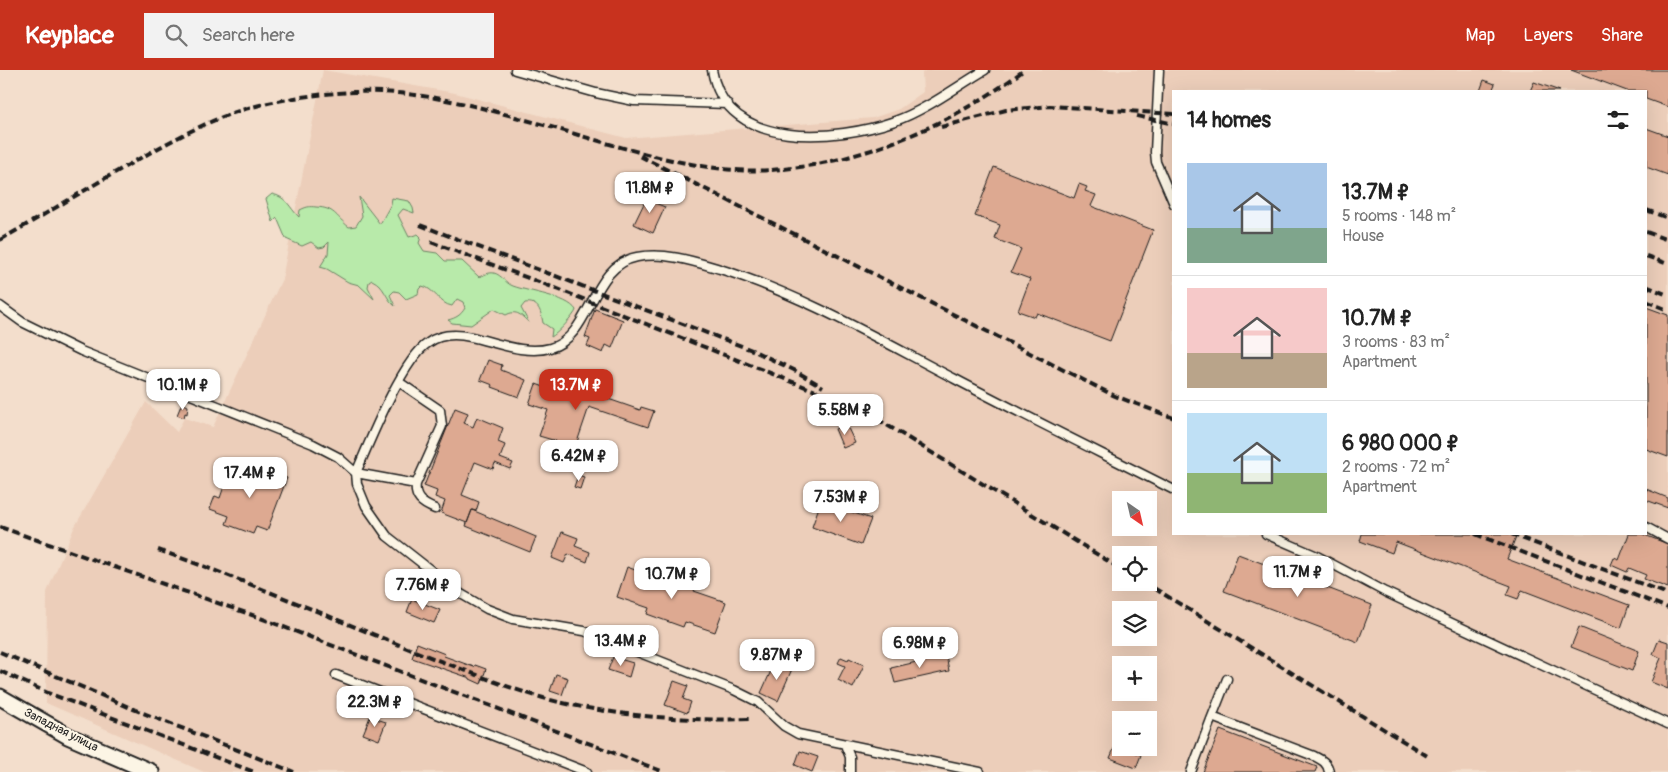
<!DOCTYPE html>
<html lang="en">
<head>
<meta charset="utf-8">
<style>
	body { margin:0; font-family:Pangolin,sans-serif; background:#f2f2f2; color:#222; height:100vh; display:flex; flex-direction:column; font-size:19px; white-space:nowrap }
	* { box-sizing:border-box; margin:0 }
	p { font-size:16px; color:#767676 }
	.icon { flex:none; width:28px; height:28px; fill:none; stroke:currentColor; stroke-width:2; stroke-linecap:round; stroke-linejoin:round }
	.map { position:relative; flex:1; overflow:hidden }
	.drawer { position:absolute; left:1172px; top:20px; width:475px; height:445px; display:flex; flex-direction:column; background:#fff; border-radius:0px; box-shadow:0 5px 20px #0002 }
	.drawer>* { flex:none }
	.needle { width:32px; rotate:146deg }
	.tools { position:absolute; left:1112px; top:421px; display:grid; gap:10px }
	.tools a { display:grid; place-items:center; width:45px; height:45px; border-radius:0px; background:#fff; box-shadow:0 5px 20px #0002; font-size:25px }
	.price { position:absolute; translate:-50% -42px; padding:0 11px; border-radius:10px; background:#fff; color:#222; font-size:16px; line-height:32px; filter:drop-shadow(0 1px 2px #0008) }
	.price::after { content:''; position:absolute; left:50%; top:30px; width:15px; height:11px; margin-left:-8px; background:inherit; clip-path:polygon(0 0,100% 0,50% 100%) }
	.price.active { background:#c8321e; color:#fff }
	ul { padding:0; list-style:none }
	li { display:flex; align-items:center; gap:15px; height:125px; padding:0 15px }
	li+li { border-top:1px solid #e0e0e0 }
	li span { display:grid; place-items:center; flex:none; width:140px; height:100px; border-radius:0px; color:#555 }
	li>.icon { margin-inline-start:auto }
	span .icon { width:60px; height:60px; fill:#fffc; stroke-width:1 }
	li b { font-size:21px }
	h2 { display:flex; justify-content:space-between; align-items:center; height:60px; padding:0 15px; font-size:21px }
	header { display:flex; align-items:center; gap:30px; box-sizing:border-box; height:70px; padding:0 25px; background:#c8321e; color:#fff }
	header strong { font-size:24px }
	nav { display:flex; gap:28px; margin-inline-start:auto; font-size:18px }
	.search { width:350px; height:45px; background:#f2f2f2; display:flex; align-items:center; gap:12px; box-sizing:border-box; padding:0 18px; border-radius:0px; color:#767676; font-size:19px }
	.map>svg:first-child { display:block }
</style>
</head>
<body>
<header>
<strong>Keyplace</strong>
<div class="search"><svg class="icon" aria-label="search" viewBox="0 0 24 24"><circle cx="10" cy="10" r="6"/><path d="M15 15l6 6"/></svg>Search here</div>
<nav><a>Map</a><a>Layers</a><a>Share</a></nav>
</header>
<div class="map">
<svg width="1668" height="702" viewBox="0 0 1668 702">
	<rect width="100%" height="100%" fill="#f3decc"/>
	<filter id="ink" filterUnits="userSpaceOnUse"><feTurbulence type="fractalNoise" baseFrequency=".02" numOctaves="2"/><feDisplacementMap in="SourceGraphic" scale="10" xChannelSelector="R" yChannelSelector="G"/><feConvolveMatrix kernelMatrix="1 2 1 2 8 2 1 2 1" color-interpolation-filters="sRGB"/></filter>
	<g filter="url(#ink)">
		<path fill="#ecceba" fill-rule="evenodd" d="M 323,0 L 455,23 L 626,68 L 873,48 L 899,39 L 923,22 L 922,3 L 927,0 L 1668,0 L 1668,702 L 204,702 L 46,633 L 47,522 L 74,458 L 146,332 L 177,362 L 184,348 L 213,357 L 282,209 ZM 1174,21 L 1646,21 L 1646,464 L 1174,464 ZM 1121,430 L 1149,430 L 1149,458 L 1121,458 ZM 1121,485 L 1149,485 L 1149,512 L 1121,512 ZM 1121,540 L 1149,540 L 1149,568 L 1121,568 ZM 1121,595 L 1149,595 L 1149,622 L 1121,622 ZM 1121,650 L 1149,650 L 1149,678 L 1121,678 Z"/>
		<path fill="#b8eaaa" stroke="#6a8363" d="M 272,124 C 287,127 289,137 299,147 L 300,140 C 306,137 309,136 316,137 C 335,138 335,146 349,157 L 356,156 L 362,146 L 359,127 L 380,154 L 391,134 L 392,128 L 409,131 L 413,138 L 414,143 L 403,139 L 398,145 L 409,167 L 418,164 L 421,167 L 419,173 L 424,181 L 437,183 L 445,191 L 462,191 L 479,207 C 484,205 489,202 494,203 C 502,205 505,213 513,216 C 529,222 567,226 576,240 C 575,245 556,265 551,267 L 552,259 L 543,253 C 541,242 539,231 525,233 L 521,238 L 529,253 C 522,246 517,239 506,245 L 494,239 L 471,255 L 452,253 L 448,250 C 456,248 461,245 465,238 L 463,232 L 457,229 L 452,236 C 439,234 434,218 422,216 L 419,219 L 418,224 L 406,229 L 399,222 L 394,221 L 390,225 L 395,236 C 385,228 385,216 372,210 L 369,212 L 368,217 L 374,229 L 359,215 L 348,212 L 327,199 L 320,197 L 328,184 L 329,172 L 324,177 L 319,178 L 311,172 L 302,176 L 286,169 L 277,148 L 273,152 L 266,129 Z"/>
		<path fill="#dda991" stroke="#1c1c1c" d="M 1571,0 L 1668,0 L 1668,37 L 1646,29 L 1646,21 L 1627,21 Z
			M 1484,10 L 1495,14 L 1492,21 L 1480,21 Z
			M 1534,12 L 1560,21 L 1530,21 Z
			M 1646,58 L 1668,66 L 1668,105 L 1646,97 Z
			M 994,97 L 1074,128 L 1079,114 L 1087,117 L 1085,121 L 1096,125 L 1091,136 L 1153,160 L 1110,271 L 1037,243 L 1035,247 L 1018,241 L 1030,209 L 1011,202 L 1021,179 L 995,169 L 1000,155 L 975,146 Z
			M 649,123 L 658,127 L 655,133 L 665,137 L 653,163 L 634,154 Z
			M 1646,237 L 1668,245 L 1668,387 L 1646,379 Z
			M 595,239 L 623,250 L 612,278 L 606,275 L 603,283 L 587,276 L 590,269 L 585,267 Z
			M 488,290 L 502,295 L 501,300 L 526,310 L 519,327 L 492,317 L 493,315 L 480,310 Z
			M 553,302 L 571,308 L 568,315 L 640,340 L 641,337 L 654,341 L 648,357 L 589,337 L 573,384 L 553,378 L 556,371 L 539,366 L 548,340 L 529,334 L 536,314 L 547,318 Z
			M 182,333 L 188,336 L 187,344 L 185,343 L 184,348 L 177,345 Z
			M 455,338 L 468,343 L 464,353 L 473,357 L 477,347 L 503,358 L 498,372 L 505,375 L 500,388 L 513,393 L 510,399 L 495,393 L 493,399 L 475,392 L 462,425 L 479,432 L 476,441 L 472,440 L 467,453 L 441,443 L 445,431 L 435,427 L 437,421 L 424,416 Z
			M 846,354 L 855,373 L 843,378 L 835,359 Z
			M 256,397 L 287,408 L 267,461 L 256,457 L 253,464 L 226,454 L 229,446 L 210,439 L 215,426 L 220,428 L 230,399 L 252,407 Z
			M 578,405 L 584,407 L 580,419 L 574,417 Z
			M 1646,419 L 1668,428 L 1668,438 L 1646,430 Z
			M 821,431 L 871,449 L 861,475 L 812,457 Z
			M 472,440 L 536,467 L 530,482 L 466,456 Z
			M 562,462 L 578,468 L 575,476 L 590,482 L 587,492 L 568,484 L 564,493 L 552,488 Z
			M 1362,464 L 1517,464 L 1507,489 L 1629,535 L 1621,558 L 1522,520 L 1518,529 L 1507,525 L 1511,516 L 1396,472 L 1392,483 L 1360,471 Z
			M 1629,464 L 1642,464 L 1668,474 L 1668,518 L 1644,509 L 1646,505 L 1629,498 L 1627,502 L 1611,495 L 1614,488 L 1619,490 Z
			M 1238,484 L 1372,535 L 1358,572 L 1224,521 Z
			M 627,497 L 660,509 L 662,503 L 697,515 L 694,521 L 726,532 L 715,562 L 685,552 L 683,557 L 647,544 L 649,538 L 617,527 Z
			M 412,529 L 440,540 L 434,553 L 407,542 Z
			M 1579,557 L 1639,581 L 1632,601 L 1571,577 Z
			M 1659,569 L 1668,572 L 1668,619 L 1651,612 L 1661,588 L 1653,584 Z
			M 417,573 L 445,584 L 444,586 L 474,597 L 475,595 L 486,599 L 481,614 L 470,609 L 470,608 L 412,588 Z
			M 946,585 L 949,601 L 895,613 L 891,598 Z
			M 613,587 L 633,593 L 629,607 L 608,600 Z
			M 841,587 L 848,590 L 849,588 L 864,595 L 853,618 L 838,610 L 845,596 L 838,593 Z
			M 775,592 L 792,599 L 778,631 L 761,623 Z
			M 556,604 L 568,608 L 562,625 L 550,621 Z
			M 674,611 L 688,616 L 683,629 L 691,632 L 687,643 L 665,635 Z
			M 370,647 L 386,652 L 379,670 L 363,664 Z
			M 1220,660 L 1317,697 L 1315,702 L 1203,702 Z
			M 1116,674 L 1141,685 L 1136,698 L 1110,688 Z
			M 800,681 L 818,687 L 812,702 L 795,695 Z"/>
		<g fill="none" stroke-linecap="round" stroke-linejoin="round">
			<g stroke="#1c1c1c" stroke-width="11">
				<path id="service" d="M 515,0 L 596,23 L 634,31 L 728,34
					M 712,0 C 726,82 837,71 895,51 C 926,40 956,17 985,0
					M 1159,0 L 1155,82 L 1156,92 L 1174,134
					M 0,236 L 22,252 L 81,281 L 313,374 L 338,387 L 356,403 C 369,373 402,290 428,273 C 440,264 457,264 471,267 C 495,272 525,285 550,278 C 592,267 590,196 637,187 C 665,182 693,191 720,199 C 803,225 878,269 955,309 C 1027,347 1101,383 1174,420
					M 399,312 L 440,340 L 442,356 L 416,414 L 356,403 L 357,414 L 366,436 L 387,466 L 461,524 L 487,539 L 513,549 L 584,561 L 734,620 L 758,632 L 784,656 L 798,664 L 980,702
					M 416,414 C 414,428 422,434 435,439
					M 1646,457 L 1668,469
					M 1266,464 L 1317,486 L 1385,522 L 1668,654
					M 336,605 L 587,702
					M 1212,647 L 1227,609
					M 845,675 L 850,687 L 850,702
					M 1191,702 L 1212,647 L 1314,686 C 1322,690 1328,693 1329,702"/>
			</g>
			<g stroke="#1c1c1c" stroke-width="19">
				<path id="minor" d="M 0,627 L 68,666 L 151,702"/>
			</g>
			<use href="#service" stroke="#fcf5e5" stroke-width="8"/>
			<use href="#minor" stroke="#fcf5e5" stroke-width="15"/>
			<path stroke="#1c1c1c" stroke-width="4" stroke-dasharray="8 4" stroke-linecap="butt" d="M 1137,46 L 1174,54
				M 941,57 L 1006,40 L 1050,36 L 1174,44
				M 640,86 L 1115,326 L 1174,348
				M 1646,140 L 1668,148
				M 420,155 L 752,280 L 794,300 L 823,317
				M 1646,162 L 1668,170
				M 0,170 C 46,144 91,116 137,90 C 167,73 198,56 230,44 C 269,30 314,24 354,22 C 425,19 490,40 558,59 C 609,74 671,93 723,99 C 824,110 945,61 1024,0
				M 431,172 L 555,218 L 846,333 L 869,344 L 1121,499
				M 1646,186 L 1668,194
				M 1646,216 L 1668,225
				M 1646,231 L 1668,240
				M 0,457 L 255,546 L 664,702
				M 1475,464 L 1668,538
				M 1511,464 L 1668,524
				M 158,480 C 257,514 351,557 448,594 C 486,608 523,624 563,633 C 625,647 688,651 751,649
				M 1144,512 L 1429,687
				M 0,582 L 138,641 L 294,702
				M 0,601 L 48,623 L 254,702"/>
		</g>
	</g>
	<g text-anchor="middle" dominant-baseline="central" stroke-width="4.5" stroke-linejoin="round" paint-order="stroke">
		<g font-size="12" fill="#1c1c1c" stroke="#fcf5e5">
			<text transform="translate(61 660) rotate(27)">Западная улица</text>
		</g>
	</g>
</svg>
<div class="tools">
<a><svg class="needle" viewBox="-14 -14 28 28"><path d="M0-13l5 13h-10z" fill="#e53935"/><path d="M0 13l5-13h-10z" fill="#767676"/></svg></a>
<a><svg class="icon" aria-label="locate" viewBox="0 0 24 24"><circle cx="12" cy="12" r="6"/><path d="M12 2v4M12 18v4M2 12h4M18 12h4"/></svg></a>
<a><svg class="icon" aria-label="layers" viewBox="0 0 24 24"><path d="M12 4l9 5-9 5-9-5zM3 14l9 5 9-5"/></svg></a>
<a>+</a>
<a>−</a>
</div>
<b class="price" style="left:650px;top:144px">11.8M ₽</b>
<b class="price" style="left:183px;top:341px">10.1M ₽</b>
<b class="price active" style="left:576px;top:341px">13.7M ₽</b>
<b class="price" style="left:845px;top:366px">5.58M ₽</b>
<b class="price" style="left:579px;top:412px">6.42M ₽</b>
<b class="price" style="left:250px;top:429px">17.4M ₽</b>
<b class="price" style="left:841px;top:453px">7.53M ₽</b>
<b class="price" style="left:1298px;top:528px">11.7M ₽</b>
<b class="price" style="left:672px;top:530px">10.7M ₽</b>
<b class="price" style="left:423px;top:541px">7.76M ₽</b>
<b class="price" style="left:621px;top:597px">13.4M ₽</b>
<b class="price" style="left:920px;top:599px">6.98M ₽</b>
<b class="price" style="left:777px;top:611px">9.87M ₽</b>
<b class="price" style="left:375px;top:658px">22.3M ₽</b>
<section class="drawer">
<h2>14 homes<svg class="icon" aria-label="filters" viewBox="0 0 24 24"><path d="M4 7h16M4 17h16"/><circle cx="9" cy="7" r="2"/><circle cx="15" cy="17" r="2"/></svg></h2>
<ul>
<li><span style="background:linear-gradient(#a9c7e8 65%,#7fa58c 0)"><svg class="icon" aria-label="home" viewBox="0 0 24 24"><path d="M3 11l9-7 9 7M6 9v11h12V9"/></svg></span><div><b>13.7M ₽</b><p>5 rooms · 148 m²</p><p>House</p></div></li>
<li><span style="background:linear-gradient(#f6c9c9 65%,#b9a48a 0)"><svg class="icon" aria-label="home" viewBox="0 0 24 24"><path d="M3 11l9-7 9 7M6 9v11h12V9"/></svg></span><div><b>10.7M ₽</b><p>3 rooms · 83 m²</p><p>Apartment</p></div></li>
<li><span style="background:linear-gradient(#bfe0f5 60%,#8fb573 0)"><svg class="icon" aria-label="home" viewBox="0 0 24 24"><path d="M3 11l9-7 9 7M6 9v11h12V9"/></svg></span><div><b>6 980 000 ₽</b><p>2 rooms · 72 m²</p><p>Apartment</p></div></li>
</ul>
</section>
</div>
</body>
</html>
